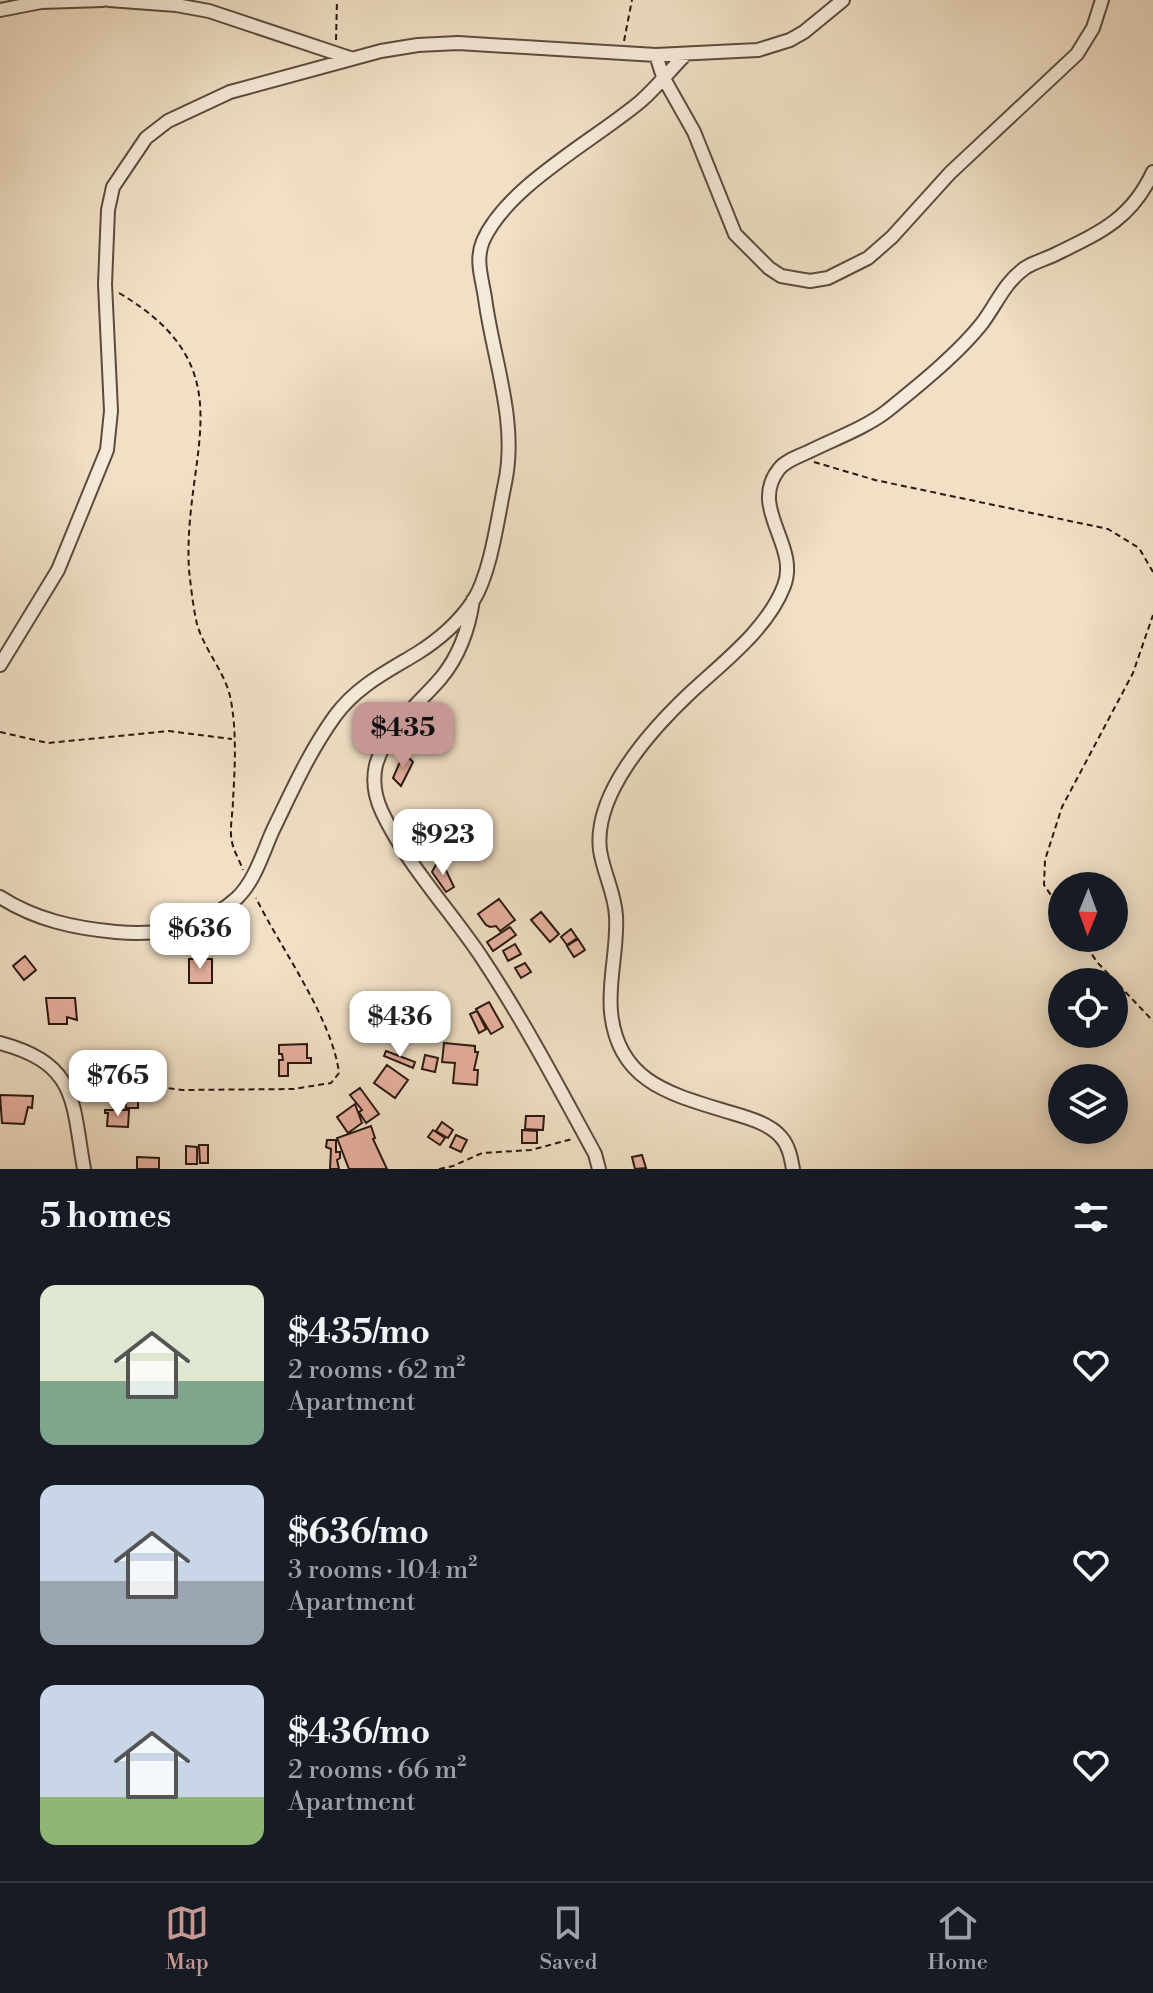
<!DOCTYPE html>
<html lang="en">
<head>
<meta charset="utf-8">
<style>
	body { margin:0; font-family:"Libre Bodoni",serif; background:#242831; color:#f1f3f6; height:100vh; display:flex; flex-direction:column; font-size:30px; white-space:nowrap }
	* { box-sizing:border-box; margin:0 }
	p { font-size:26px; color:#9ea1a6 }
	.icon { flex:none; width:44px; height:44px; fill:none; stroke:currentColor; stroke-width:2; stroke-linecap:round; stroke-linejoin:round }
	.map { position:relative; height:1169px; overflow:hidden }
	.sheet { display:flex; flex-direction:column; background:#171b24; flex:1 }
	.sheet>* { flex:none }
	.needle { width:52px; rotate:181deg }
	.fabs { position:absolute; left:1048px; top:872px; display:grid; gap:16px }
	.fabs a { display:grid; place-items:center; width:80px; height:80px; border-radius:50%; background:#171b24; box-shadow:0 4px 20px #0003; font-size:40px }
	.price { position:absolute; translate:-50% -68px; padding:0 18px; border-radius:16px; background:#fff; color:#222; font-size:26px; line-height:52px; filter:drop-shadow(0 2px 4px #0008) }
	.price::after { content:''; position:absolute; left:50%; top:48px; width:24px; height:18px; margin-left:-12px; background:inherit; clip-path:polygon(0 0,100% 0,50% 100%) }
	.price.on { background:#c59692; color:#111 }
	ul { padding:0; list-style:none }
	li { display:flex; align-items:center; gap:24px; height:200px; padding:0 40px }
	li span { display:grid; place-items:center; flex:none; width:224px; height:160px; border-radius:16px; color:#555 }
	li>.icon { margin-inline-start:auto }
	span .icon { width:96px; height:96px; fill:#fffc; stroke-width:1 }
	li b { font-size:34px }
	h2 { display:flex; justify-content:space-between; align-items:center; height:96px; padding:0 40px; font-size:34px }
	.tab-bar { display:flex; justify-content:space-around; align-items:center; height:112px; border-top:2px solid #363941; background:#171b24; font-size:22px; color:#9ea1a6 }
	.tab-bar a { display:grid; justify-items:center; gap:4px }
	.tab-bar .on { color:#c59692 }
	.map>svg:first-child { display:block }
</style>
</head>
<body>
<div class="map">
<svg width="1153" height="1169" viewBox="0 0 1153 1169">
	<rect width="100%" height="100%" fill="#f1e0c6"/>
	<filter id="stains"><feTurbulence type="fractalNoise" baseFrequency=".0025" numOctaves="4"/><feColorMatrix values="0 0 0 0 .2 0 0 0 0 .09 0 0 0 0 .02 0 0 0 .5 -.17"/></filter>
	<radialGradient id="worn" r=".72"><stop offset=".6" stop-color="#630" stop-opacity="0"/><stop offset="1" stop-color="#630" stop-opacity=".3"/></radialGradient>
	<path fill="#e7b1a0" stroke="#2b1911" stroke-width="2" d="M 407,756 L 413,762 L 401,786 L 393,778 L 399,764 Z
		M 438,861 L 442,862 L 454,887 L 446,892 L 432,872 Z
		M 499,899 L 515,920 L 500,931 L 496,926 L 490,927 L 486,925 L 478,914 Z
		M 541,912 L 559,934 L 550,942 L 531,920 Z
		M 510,927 L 516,935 L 493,951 L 487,942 Z
		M 571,929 L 577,938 L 567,945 L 561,937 Z
		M 578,939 L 585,950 L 574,957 L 567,946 Z
		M 515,944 L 521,954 L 508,961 L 503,951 Z
		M 25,956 L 36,970 L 24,980 L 13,966 Z
		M 189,959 L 212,959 L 212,983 L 189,983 Z
		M 525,963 L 531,972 L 521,978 L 515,968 Z
		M 46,998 L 75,998 L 77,1020 L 67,1017 L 67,1024 L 49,1024 Z
		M 405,999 L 424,1000 L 424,1009 L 435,1009 L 434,1031 L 428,1031 L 428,1035 L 404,1034 Z
		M 489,1002 L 503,1027 L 491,1034 L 476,1009 Z
		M 477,1011 L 486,1029 L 479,1033 L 470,1014 Z
		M 444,1043 L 475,1046 L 475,1052 L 478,1052 L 474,1070 L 478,1070 L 477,1085 L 453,1083 L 455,1063 L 442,1062 Z
		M 307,1044 L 307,1058 L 311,1058 L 311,1063 L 288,1063 L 288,1076 L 279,1076 L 279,1060 L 283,1060 L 282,1054 L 279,1054 L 279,1045 Z
		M 386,1051 L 415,1062 L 413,1068 L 384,1056 Z
		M 425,1055 L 438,1058 L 435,1072 L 422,1069 Z
		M 387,1065 L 408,1080 L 395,1098 L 374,1083 Z
		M 360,1088 L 379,1114 L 366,1123 L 359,1112 L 362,1110 L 350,1095 Z
		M 0,1095 L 33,1096 L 32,1108 L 28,1107 L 24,1124 L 2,1123 Z
		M 126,1097 L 138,1097 L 138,1108 L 126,1108 Z
		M 355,1104 L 362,1123 L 348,1133 L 337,1117 Z
		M 105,1110 L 129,1110 L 128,1127 L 107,1126 L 108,1113 L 105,1113 Z
		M 526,1116 L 544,1116 L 543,1130 L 525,1129 Z
		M 442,1122 L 453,1130 L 448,1138 L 436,1131 Z
		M 371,1126 L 375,1138 L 373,1139 L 387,1169 L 349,1169 L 337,1138 Z
		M 433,1130 L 445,1138 L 440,1145 L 428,1137 Z
		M 522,1130 L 537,1131 L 537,1143 L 522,1143 Z
		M 456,1135 L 467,1140 L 461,1152 L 450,1147 Z
		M 327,1140 L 336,1140 L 336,1152 L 340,1152 L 340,1158 L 337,1160 L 339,1169 L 330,1169 L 331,1149 L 326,1147 Z
		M 199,1145 L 208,1145 L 208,1163 L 200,1163 Z
		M 186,1146 L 197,1147 L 197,1164 L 186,1164 Z
		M 642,1155 L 646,1168 L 635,1169 L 632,1157 Z
		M 137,1157 L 159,1158 L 159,1169 L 137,1169 Z"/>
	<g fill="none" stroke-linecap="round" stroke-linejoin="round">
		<g stroke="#5c4b3e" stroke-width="16">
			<path id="minor" d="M 109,0 L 176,5 L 209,11 L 350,58
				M 0,10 L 41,2 L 103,0
				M 656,55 L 663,77 L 694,132 L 735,234 L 769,268 L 781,276 L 810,281 L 828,278 L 868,258 L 892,237 L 950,173 L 1077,54 L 1093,28 L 1102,0
				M 473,600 C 469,628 459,656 441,678 C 416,707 387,727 376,765 C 372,782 375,797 382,812 C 407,865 450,910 482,958 C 524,1021 559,1088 595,1154 L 599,1169
				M 0,665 L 58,570 L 107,450 L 111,411 L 105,284 L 108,210 L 113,187 L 146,138 L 168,121 L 230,92 L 381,51 L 418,45 L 458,43 L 656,55 L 758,50 L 790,40 L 804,32 L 843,0
				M 0,897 C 36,920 74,928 116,932 C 160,936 203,929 237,898 C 255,881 263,852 273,830 C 292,791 309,752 335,716 C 356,687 386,672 416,654 C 437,641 459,622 473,601 C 491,573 498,516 505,483 C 518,421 493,359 485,298 C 482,278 475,260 483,241 C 507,186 595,140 641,101 C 657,87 671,69 686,54
				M 0,1043 C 78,1064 72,1101 84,1169
				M 793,1169 C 791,1158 789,1146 781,1137 C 770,1124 749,1118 732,1113 C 674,1095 618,1084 611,1012 C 608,980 618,948 616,916 C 615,893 603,872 600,850 C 593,794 651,730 689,694 C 722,663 767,630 784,586 C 800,545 748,508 779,469 C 785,461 799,456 808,452 C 834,439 865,428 887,411 C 918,386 959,353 983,322 C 997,303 1005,282 1025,268 C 1034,262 1046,259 1056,254 C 1101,232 1131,219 1153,172"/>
		</g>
		<path stroke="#2b1911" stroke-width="2" stroke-dasharray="6 4" stroke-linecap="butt" d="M 336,40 L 337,0
			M 624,41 L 632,0
			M 119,293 C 250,370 182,453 189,570 C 191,587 193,607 197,624 C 204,649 224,671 230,696 C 237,728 235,767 233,800 C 233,813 229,830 232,842 C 234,852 240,861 243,870
			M 814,462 L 875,480 L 1108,529 L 1139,548 L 1153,572
			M 0,732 L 48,743 L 169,731 L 232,739
			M 1062,911 L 1044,885 L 1045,860 L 1062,807 L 1133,673 L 1153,615
			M 1081,938 L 1097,962 L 1153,1021
			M 81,1096 L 85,1093 L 131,1083 L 182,1090 L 293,1089 L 331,1083 L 339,1073 C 332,1018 281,949 256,898
			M 439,1169 L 453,1166 L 482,1153 L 531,1150 L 572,1139"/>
		<use href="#minor" stroke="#f6ebda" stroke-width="12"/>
	</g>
	<rect width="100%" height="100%" filter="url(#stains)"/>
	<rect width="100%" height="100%" fill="url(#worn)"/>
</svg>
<div class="fabs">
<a><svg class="needle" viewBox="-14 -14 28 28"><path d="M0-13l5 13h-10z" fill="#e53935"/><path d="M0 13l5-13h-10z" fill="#9ea1a6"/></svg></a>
<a><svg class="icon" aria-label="locate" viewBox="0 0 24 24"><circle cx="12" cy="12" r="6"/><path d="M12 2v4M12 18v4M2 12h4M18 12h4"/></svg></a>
<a><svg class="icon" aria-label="layers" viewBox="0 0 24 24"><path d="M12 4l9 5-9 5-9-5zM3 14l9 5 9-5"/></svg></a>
</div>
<b class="price on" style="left:403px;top:770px">$435</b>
<b class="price" style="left:443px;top:877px">$923</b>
<b class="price" style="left:200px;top:971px">$636</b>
<b class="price" style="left:400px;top:1059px">$436</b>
<b class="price" style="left:118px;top:1118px">$765</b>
</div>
<section class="sheet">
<h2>5 homes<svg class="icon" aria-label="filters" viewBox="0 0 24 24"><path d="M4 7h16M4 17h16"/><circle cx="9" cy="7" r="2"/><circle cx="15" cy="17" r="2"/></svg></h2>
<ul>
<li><span style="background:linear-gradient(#dfe7d0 60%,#7fa58c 0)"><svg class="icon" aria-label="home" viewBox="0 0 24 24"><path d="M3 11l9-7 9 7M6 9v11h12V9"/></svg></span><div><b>$435/mo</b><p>2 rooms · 62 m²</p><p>Apartment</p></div><svg class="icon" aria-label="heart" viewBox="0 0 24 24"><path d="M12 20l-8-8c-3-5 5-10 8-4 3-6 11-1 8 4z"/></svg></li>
<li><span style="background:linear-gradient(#c9d6e8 60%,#9aa5b1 0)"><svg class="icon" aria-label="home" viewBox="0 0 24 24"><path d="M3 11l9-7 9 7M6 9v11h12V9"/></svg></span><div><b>$636/mo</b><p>3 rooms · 104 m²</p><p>Apartment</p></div><svg class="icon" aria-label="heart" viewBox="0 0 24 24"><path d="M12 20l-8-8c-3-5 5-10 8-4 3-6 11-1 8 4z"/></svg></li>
<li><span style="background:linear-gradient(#c9d6e8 70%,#8fb573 0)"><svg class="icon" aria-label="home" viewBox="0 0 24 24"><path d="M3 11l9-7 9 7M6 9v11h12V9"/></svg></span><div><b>$436/mo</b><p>2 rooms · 66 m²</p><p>Apartment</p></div><svg class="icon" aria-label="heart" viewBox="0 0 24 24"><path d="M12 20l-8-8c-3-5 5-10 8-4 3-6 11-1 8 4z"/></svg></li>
</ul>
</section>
<nav class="tab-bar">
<a class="on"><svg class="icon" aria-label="map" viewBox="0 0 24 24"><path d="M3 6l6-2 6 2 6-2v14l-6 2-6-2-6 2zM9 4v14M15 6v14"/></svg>Map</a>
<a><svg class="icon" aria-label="saved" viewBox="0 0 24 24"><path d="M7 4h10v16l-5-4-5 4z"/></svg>Saved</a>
<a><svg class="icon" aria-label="home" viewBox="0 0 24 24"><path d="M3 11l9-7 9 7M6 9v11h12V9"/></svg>Home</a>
</nav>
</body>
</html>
